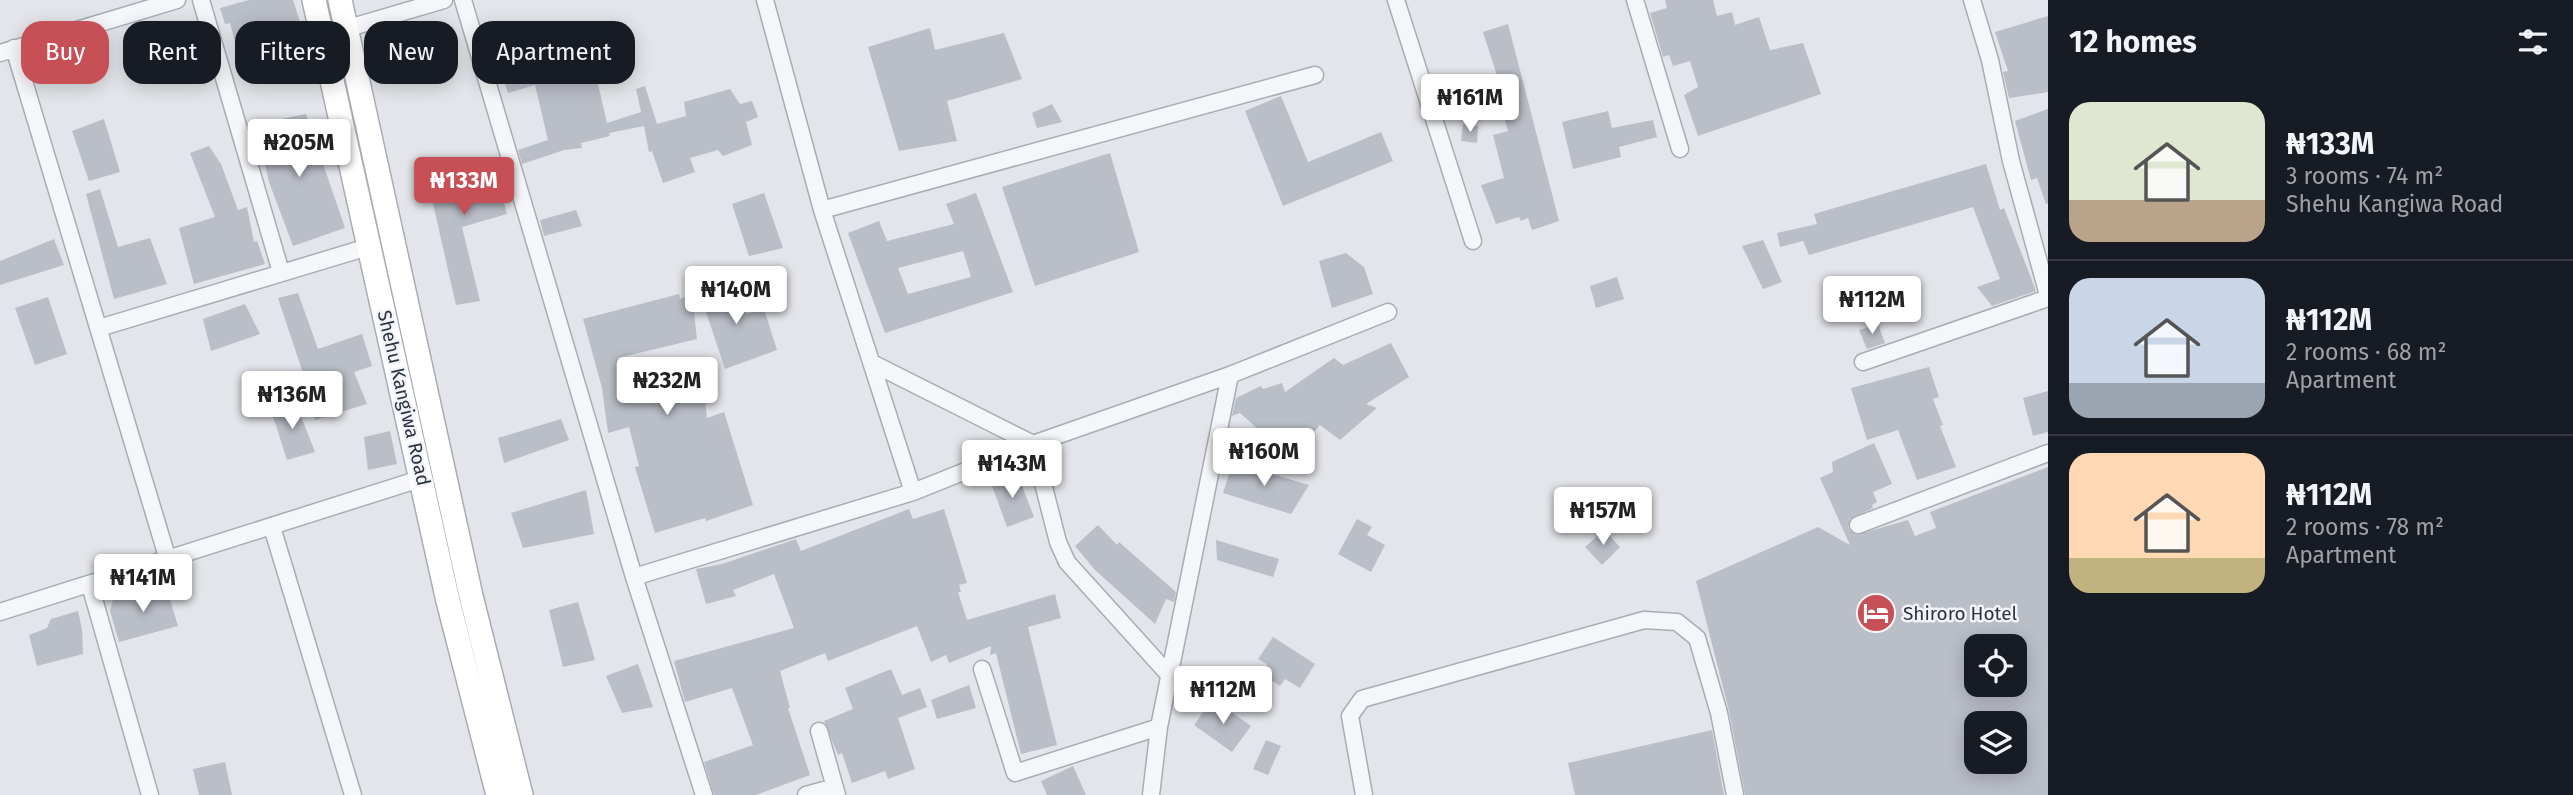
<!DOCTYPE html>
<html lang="en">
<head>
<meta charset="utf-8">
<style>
	body { margin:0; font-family:"Fira Sans",sans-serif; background:#242831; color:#f1f3f6; height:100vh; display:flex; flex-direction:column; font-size:26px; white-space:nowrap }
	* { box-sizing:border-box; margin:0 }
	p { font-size:23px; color:#9ea1a6 }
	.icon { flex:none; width:38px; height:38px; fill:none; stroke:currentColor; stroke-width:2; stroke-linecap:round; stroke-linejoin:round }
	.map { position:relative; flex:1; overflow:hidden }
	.details { display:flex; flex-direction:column; background:#171b24; width:525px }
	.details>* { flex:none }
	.banner { position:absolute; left:21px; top:21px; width:665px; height:63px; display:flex; gap:14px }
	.tools { position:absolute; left:1964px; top:634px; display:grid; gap:14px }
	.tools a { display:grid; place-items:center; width:63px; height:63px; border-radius:14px; background:#171b24; box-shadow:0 4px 18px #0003; font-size:35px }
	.price { position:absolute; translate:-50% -60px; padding:0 16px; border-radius:7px; background:#fff; color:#222; font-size:23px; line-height:46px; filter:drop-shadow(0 2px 4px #0008) }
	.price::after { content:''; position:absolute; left:50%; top:42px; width:21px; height:16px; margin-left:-10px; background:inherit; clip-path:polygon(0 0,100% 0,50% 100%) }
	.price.selected { background:#c75057; color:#fff }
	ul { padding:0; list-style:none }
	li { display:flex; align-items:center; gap:21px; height:175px; padding:0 21px }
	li+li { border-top:2px solid #363941 }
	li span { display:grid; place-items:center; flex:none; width:196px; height:140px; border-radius:21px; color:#555 }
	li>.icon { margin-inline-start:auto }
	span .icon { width:84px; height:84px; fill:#fffc; stroke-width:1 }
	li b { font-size:30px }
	h2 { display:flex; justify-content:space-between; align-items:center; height:84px; padding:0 21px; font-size:30px }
	.chip { padding:0 24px; border-radius:21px; background:#171b24; box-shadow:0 4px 18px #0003; font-size:24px; line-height:63px }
	.chip.selected { background:#c75057; color:#fff }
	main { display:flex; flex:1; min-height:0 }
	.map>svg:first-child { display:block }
</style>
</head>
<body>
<main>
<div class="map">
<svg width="2048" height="795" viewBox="0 0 2048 795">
	<rect width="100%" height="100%" fill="#e3e5ea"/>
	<path fill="#babec7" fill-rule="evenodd" d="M 249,0 L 293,0 L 302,28 L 265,40 L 272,63 L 243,71 L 230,23 L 225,24 L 220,8 Z
		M 1665,0 L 1713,0 L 1717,16 L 1732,12 L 1735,25 L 1759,17 L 1770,50 L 1803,43 L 1821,94 L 1698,136 L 1684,95 L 1698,87 L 1690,61 L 1673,66 L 1669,55 L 1663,57 L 1650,13 L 1667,8 Z
		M 2048,16 L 2048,92 L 2009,98 L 2003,72 L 2008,71 L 1995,32 Z
		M 184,21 L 192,55 L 154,67 L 144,32 Z
		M 1508,24 L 1559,221 L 1532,230 L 1528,218 L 1521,221 L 1519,217 L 1496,224 L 1481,185 L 1504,178 L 1493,135 L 1508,131 L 1497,89 L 1501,88 L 1483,32 Z
		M 930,28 L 935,50 L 1004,33 L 1022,79 L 947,101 L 957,141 L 899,151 L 868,47 Z
		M 510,37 L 519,65 L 544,56 L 543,48 L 570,41 L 577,63 L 618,50 L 626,75 L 598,84 L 607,123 L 641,112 L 636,89 L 645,86 L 657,124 L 686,116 L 684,102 L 730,89 L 740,104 L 752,101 L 758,117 L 746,122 L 752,145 L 723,156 L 718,150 L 690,158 L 695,172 L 663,183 L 652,151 L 649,152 L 644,126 L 609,133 L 610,136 L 581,143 L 582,148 L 564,150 L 522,164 L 518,150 L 548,140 L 535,85 L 508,93 L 492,43 Z
		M 1460,92 L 1464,110 L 1451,113 L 1447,95 Z
		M 1281,96 L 1308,162 L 1381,132 L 1393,161 L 1283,206 L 1245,111 Z
		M 1052,104 L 1062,122 L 1037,128 L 1032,113 Z
		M 2048,109 L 2048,203 L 2046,204 L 2037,178 L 2031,180 L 2015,121 Z
		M 1608,111 L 1612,128 L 1653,120 L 1657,137 L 1619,147 L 1621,157 L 1573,169 L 1562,122 Z
		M 306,114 L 345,228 L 293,246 L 269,182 L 256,124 Z
		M 104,119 L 120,172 L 89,181 L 72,131 Z
		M 1463,124 L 1478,126 L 1477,143 L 1461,141 Z
		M 209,146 L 221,164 L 238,210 L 247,207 L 254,242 L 257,241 L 265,264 L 194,284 L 179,228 L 215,217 L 190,153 Z
		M 1110,153 L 1139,252 L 1035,286 L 1002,187 Z
		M 492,159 L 507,214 L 462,227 L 480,301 L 456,305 L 426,173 Z
		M 1986,164 L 2000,210 L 2004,208 L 2036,291 L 1992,306 L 1977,287 L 2000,279 L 1973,207 L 1809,255 L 1803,241 L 1780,247 L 1777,233 L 1817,224 L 1814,214 Z
		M 100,189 L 118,247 L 150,238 L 167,284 L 114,299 L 86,194 Z
		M 764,193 L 783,248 L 749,256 L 732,204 Z
		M 976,193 L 1013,292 L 885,333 L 848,233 L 879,221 L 887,241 L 954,224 L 946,204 ZM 963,251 L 971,277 L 908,294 L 898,268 Z
		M 576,210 L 582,226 L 544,236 L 540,220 Z
		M 54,239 L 64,265 L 0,285 L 0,261 Z
		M 1763,240 L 1782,282 L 1763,289 L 1742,246 Z
		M 1346,253 L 1364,267 L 1373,294 L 1332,308 L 1319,261 Z
		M 1617,277 L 1624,299 L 1596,308 L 1590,286 Z
		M 732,278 L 746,314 L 764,309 L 777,350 L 725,369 L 699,291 Z
		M 298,293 L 318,349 L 362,334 L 372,366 L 354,372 L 367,404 L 315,420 L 308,398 L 311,397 L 278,298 Z
		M 679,294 L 680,299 L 692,294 L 697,339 L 618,358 L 625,385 L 657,376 L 658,382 L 701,369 L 707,418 L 724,412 L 753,505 L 706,521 L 705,518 L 655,533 L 635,467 L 639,466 L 629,427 L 608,433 L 602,388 L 583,319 Z
		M 48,297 L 67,354 L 35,365 L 15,308 Z
		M 245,304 L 260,334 L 211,351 L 203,319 Z
		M 1878,324 L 1885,343 L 1867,349 L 1859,330 Z
		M 1391,343 L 1409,377 L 1366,404 L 1377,408 L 1340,440 L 1320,425 L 1291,459 L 1240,413 L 1232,416 L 1236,398 L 1261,386 L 1263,389 L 1282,383 L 1285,392 L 1334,358 L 1343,365 Z
		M 1929,367 L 1939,397 L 1933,399 L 1943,425 L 1940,426 L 1956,467 L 1917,480 L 1898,430 L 1867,440 L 1851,388 Z
		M 2048,391 L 2048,432 L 2033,436 L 2023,398 Z
		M 295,401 L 315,452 L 287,460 L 270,407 Z
		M 561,419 L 569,440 L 504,463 L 498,438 Z
		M 390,431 L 397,464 L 368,470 L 364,437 Z
		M 1874,443 L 1892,484 L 1873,492 L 1877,502 L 1872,505 L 1873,508 L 1850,519 L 1848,528 L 1856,535 L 1908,520 L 1915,536 L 1936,528 L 1930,512 L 2048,467 L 2048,795 L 1745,795 L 1729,711 L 1696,581 L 1818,527 L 1850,545 L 1820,478 L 1833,472 L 1832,462 ZM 1976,646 L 2014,646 L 2014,684 L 1976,684 ZM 1976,723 L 2014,723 L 2014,761 L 1976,761 Z
		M 1233,462 L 1268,473 L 1309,485 L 1291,514 L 1223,493 Z
		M 1017,473 L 1034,517 L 1007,527 L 991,483 Z
		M 586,490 L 594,534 L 523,548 L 511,513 Z
		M 909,509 L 913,519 L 944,509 L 967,583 L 959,585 L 961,592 L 958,592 L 967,620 L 1055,594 L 1061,618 L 1028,627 L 1057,745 L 1021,754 L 996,653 L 990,655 L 991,646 L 949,663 L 946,655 L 931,662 L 917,626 L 828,661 L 825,653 L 780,671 L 790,708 L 788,708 L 810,775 L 756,795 L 714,795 L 704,762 L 753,745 L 732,688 L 685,702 L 674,661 L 794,628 L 774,574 L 733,590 L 736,596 L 706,604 L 696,569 L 722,564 L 796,539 L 801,551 Z
		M 1357,519 L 1372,527 L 1367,535 L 1385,545 L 1371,572 L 1338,554 Z
		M 1098,525 L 1117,545 L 1119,542 L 1176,592 L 1174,602 L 1166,599 L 1155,624 L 1095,570 L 1075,546 Z
		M 1604,530 L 1620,547 L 1602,565 L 1585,547 Z
		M 1216,540 L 1279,559 L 1273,577 L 1217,560 Z
		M 160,585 L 168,593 L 178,626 L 119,642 L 110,611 L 113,599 L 128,594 L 129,598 Z
		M 578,602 L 595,660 L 563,667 L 549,610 Z
		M 78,611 L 82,629 L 83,654 L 37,666 L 29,635 L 47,628 L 51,619 Z
		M 1273,637 L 1315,664 L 1300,688 L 1285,679 L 1280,686 L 1261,674 L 1267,664 L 1258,659 Z
		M 638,664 L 653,707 L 622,713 L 606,676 Z
		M 891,669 L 902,695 L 920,688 L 927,707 L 898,718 L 915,769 L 888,779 L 885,771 L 852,783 L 842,753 L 838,755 L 824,721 L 853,709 L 845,688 Z
		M 1184,679 L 1196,681 L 1193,697 L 1180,695 Z
		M 969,685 L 976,708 L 937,719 L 931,700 Z
		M 1213,699 L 1251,726 L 1232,752 L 1194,725 Z
		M 1712,730 L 1724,795 L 1575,795 L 1568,763 Z
		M 1266,740 L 1281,746 L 1268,775 L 1253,769 Z
		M 225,762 L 232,795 L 199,795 L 193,769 Z
		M 1073,766 L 1086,795 L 1047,795 L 1041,781 Z"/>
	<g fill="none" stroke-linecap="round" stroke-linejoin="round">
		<g stroke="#a8acb4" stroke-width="19">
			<path id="street" d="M 201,0 L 281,272
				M 463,0 L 634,577 L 704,795
				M 765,0 L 822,210 L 913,492
				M 1396,0 L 1473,241
				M 1635,0 L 1680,149
				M 1972,0 L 1990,60 L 2011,161 L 2048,295
				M 345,29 L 444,0
				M 14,48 L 168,560
				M 0,53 L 177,0
				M 822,210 L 1315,75
				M 99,328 L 368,247
				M 1863,362 L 2048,298
				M 872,363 L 1033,444 L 1058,542 L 1067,562 L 1170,676
				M 1858,525 L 2048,453
				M 272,527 L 353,795
				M 634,577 L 913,492 L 1033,444 L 1230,375 L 1388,312
				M 90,585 L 150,795
				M 0,612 L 423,478
				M 982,669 L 1015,773 L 1159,727
				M 819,731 L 837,795
				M 806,795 L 835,787
				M 1151,795 L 1159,727 L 1230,375
				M 1364,795 L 1350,716 L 1362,699 L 1644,620 L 1677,622 L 1697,638 L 1719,713 L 1735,795"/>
		</g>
		<g stroke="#a8acb4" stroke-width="26">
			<path id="secondary" d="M 314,0 L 448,601 L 498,795
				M 340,0 L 471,596 L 521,795"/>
		</g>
		<use href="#street" stroke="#f5f6f9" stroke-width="16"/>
		<use href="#secondary" stroke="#fff" stroke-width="23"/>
	</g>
	<defs>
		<g id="hotel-disc" transform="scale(2.0125)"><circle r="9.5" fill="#c75057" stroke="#f2f4f7"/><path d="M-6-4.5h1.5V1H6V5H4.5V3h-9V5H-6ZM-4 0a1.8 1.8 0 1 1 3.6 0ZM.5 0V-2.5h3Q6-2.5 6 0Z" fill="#fff"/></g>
	</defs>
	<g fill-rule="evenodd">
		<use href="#hotel-disc" x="1876" y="613"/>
	</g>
	<g text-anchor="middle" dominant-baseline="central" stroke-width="5" stroke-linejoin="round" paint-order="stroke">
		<g font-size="19" fill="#2b3241" stroke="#f2f4f7">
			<text transform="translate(404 398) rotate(77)">Shehu Kangiwa Road</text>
		</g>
		<g font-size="19" fill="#2b3241" stroke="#f2f4f7" text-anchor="start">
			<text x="1903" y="613">Shiroro Hotel</text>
		</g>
	</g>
</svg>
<div class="tools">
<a><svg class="icon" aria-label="locate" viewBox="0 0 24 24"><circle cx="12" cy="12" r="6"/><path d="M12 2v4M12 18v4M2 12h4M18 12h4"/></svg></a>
<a><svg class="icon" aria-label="layers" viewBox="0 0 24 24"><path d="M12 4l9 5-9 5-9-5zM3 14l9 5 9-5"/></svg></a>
</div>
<b class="price" style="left:1470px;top:134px">₦161M</b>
<b class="price" style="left:299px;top:179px">₦205M</b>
<b class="price selected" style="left:464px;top:217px">₦133M</b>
<b class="price" style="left:736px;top:326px">₦140M</b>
<b class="price" style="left:1872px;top:336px">₦112M</b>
<b class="price" style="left:667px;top:417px">₦232M</b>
<b class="price" style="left:292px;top:431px">₦136M</b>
<b class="price" style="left:1264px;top:488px">₦160M</b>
<b class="price" style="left:1012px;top:500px">₦143M</b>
<b class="price" style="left:1603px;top:547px">₦157M</b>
<b class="price" style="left:143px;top:614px">₦141M</b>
<b class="price" style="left:1223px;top:726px">₦112M</b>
<div class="banner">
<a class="chip selected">Buy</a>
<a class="chip">Rent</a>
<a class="chip">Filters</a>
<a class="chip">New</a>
<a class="chip">Apartment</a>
</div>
</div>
<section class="details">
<h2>12 homes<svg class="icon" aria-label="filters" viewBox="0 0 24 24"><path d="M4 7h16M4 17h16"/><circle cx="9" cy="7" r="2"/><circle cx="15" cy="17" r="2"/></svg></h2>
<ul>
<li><span style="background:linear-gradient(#dfe7d0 70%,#b9a48a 0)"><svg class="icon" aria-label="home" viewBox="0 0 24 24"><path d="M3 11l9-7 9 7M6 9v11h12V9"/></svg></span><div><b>₦133M</b><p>3 rooms · 74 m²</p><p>Shehu Kangiwa Road</p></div></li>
<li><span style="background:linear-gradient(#c9d6e8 75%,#9aa5b1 0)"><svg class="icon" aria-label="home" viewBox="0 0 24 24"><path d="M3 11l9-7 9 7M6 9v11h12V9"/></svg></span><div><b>₦112M</b><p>2 rooms · 68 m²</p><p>Apartment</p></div></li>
<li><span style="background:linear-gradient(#ffd9b3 75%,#c2b280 0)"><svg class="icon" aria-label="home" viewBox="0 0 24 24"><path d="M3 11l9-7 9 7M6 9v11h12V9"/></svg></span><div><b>₦112M</b><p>2 rooms · 78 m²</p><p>Apartment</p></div></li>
</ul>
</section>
</main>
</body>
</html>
